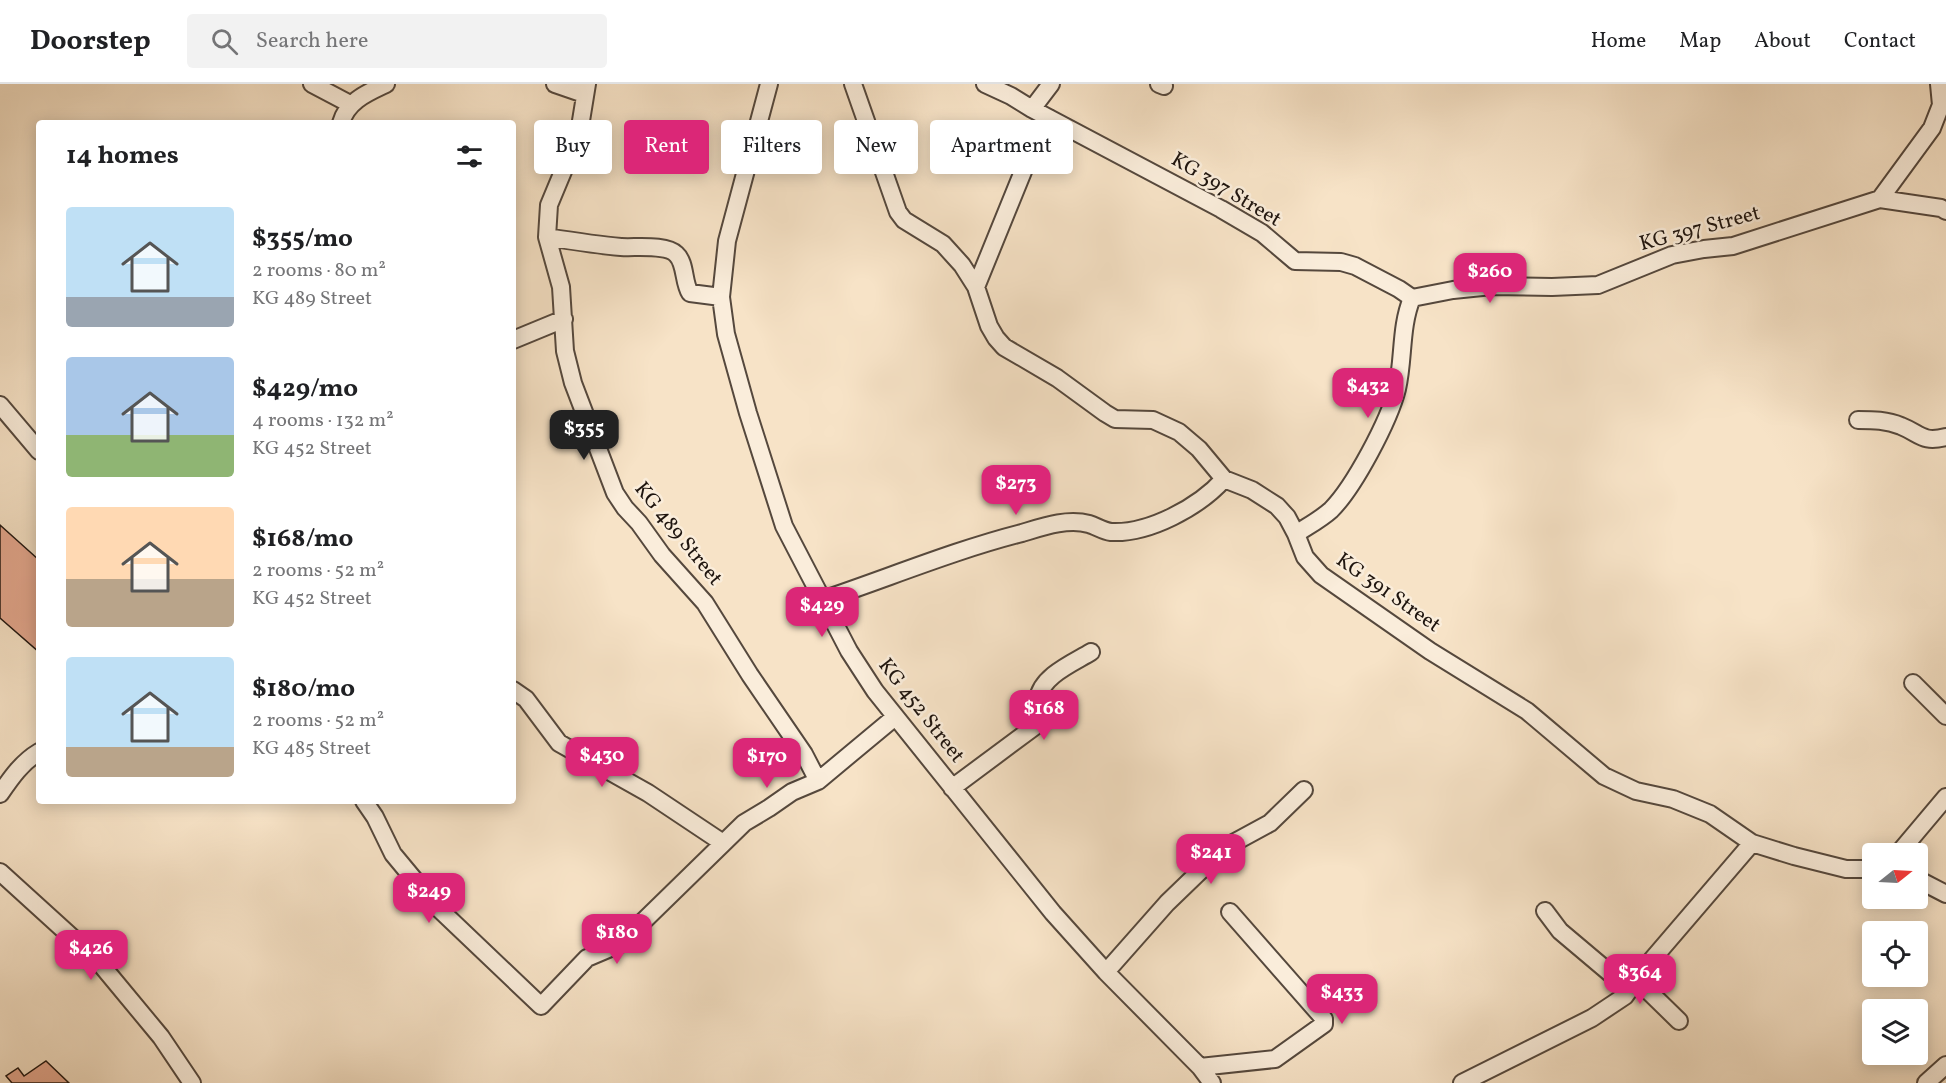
<!DOCTYPE html>
<html lang="en">
<head>
<meta charset="utf-8">
<style>
	body { margin:0; font-family:Vollkorn,serif; background:#f2f2f2; color:#202124; height:100vh; display:flex; flex-direction:column; font-size:22px; white-space:nowrap }
	* { box-sizing:border-box; margin:0 }
	p { font-size:20px; color:#757577 }
	.icon { flex:none; width:33px; height:33px; fill:none; stroke:currentColor; stroke-width:2; stroke-linecap:round; stroke-linejoin:round }
	.map { position:relative; flex:1; overflow:hidden }
	.drawer { position:absolute; left:36px; top:36px; width:480px; height:684px; display:flex; flex-direction:column; background:#fff; border-radius:6px; box-shadow:0 3px 15px #0003 }
	.drawer>* { flex:none }
	.top-card { position:absolute; left:534px; top:36px; width:570px; height:54px; display:flex; gap:12px }
	.needle { width:39px; rotate:72deg }
	.buttons { position:absolute; left:1862px; top:759px; display:grid; gap:12px }
	.buttons a { display:grid; place-items:center; width:66px; height:66px; border-radius:6px; background:#fff; box-shadow:0 3px 15px #0003; font-size:30px }
	.price { position:absolute; translate:-50% -51px; padding:0 14px; border-radius:12px; background:#db2777; color:#fff; font-size:20px; line-height:39px; filter:drop-shadow(0 2px 3px #0008) }
	.price::after { content:''; position:absolute; left:50%; top:36px; width:18px; height:14px; margin-left:-9px; background:inherit; clip-path:polygon(0 0,100% 0,50% 100%) }
	.price.current { background:#222; color:#fff }
	ul { padding:0; list-style:none }
	li { display:flex; align-items:center; gap:18px; height:150px; padding:0 30px }
	li span { display:grid; place-items:center; flex:none; width:168px; height:120px; border-radius:6px; color:#555 }
	li>.icon { margin-inline-start:auto }
	span .icon { width:72px; height:72px; fill:#fffc; stroke-width:1 }
	li b { font-size:26px }
	h2 { display:flex; justify-content:space-between; align-items:center; height:72px; padding:0 30px; font-size:26px }
	.pill { padding:0 21px; border-radius:6px; background:#fff; box-shadow:0 3px 15px #0003; font-size:21px; line-height:54px }
	.pill.current { background:#db2777; color:#fff }
	header { display:flex; align-items:center; gap:36px; box-sizing:border-box; height:84px; padding:0 30px; background:#fff; border-bottom:2px solid #e0e0e0 }
	header strong { font-size:28px }
	nav { display:flex; gap:33px; margin-inline-start:auto; font-size:21px }
	.search { width:420px; height:54px; background:#f2f2f2; display:flex; align-items:center; gap:15px; box-sizing:border-box; padding:0 21px; border-radius:6px; color:#757577; font-size:22px }
	.map>svg:first-child { display:block }
</style>
</head>
<body>
<header>
<strong>Doorstep</strong>
<div class="search"><svg class="icon" aria-label="search" viewBox="0 0 24 24"><circle cx="10" cy="10" r="6"/><path d="M15 15l6 6"/></svg>Search here</div>
<nav><a>Home</a><a>Map</a><a>About</a><a>Contact</a></nav>
</header>
<div class="map">
<svg width="1946" height="999" viewBox="0 0 1946 999">
	<rect width="100%" height="100%" fill="#f7e3c7"/>
	<filter id="stains"><feTurbulence type="fractalNoise" baseFrequency=".00333" numOctaves="4"/><feColorMatrix values="0 0 0 0 .2 0 0 0 0 .09 0 0 0 0 .02 0 0 0 .5 -.17"/></filter>
	<radialGradient id="worn" r=".72"><stop offset=".6" stop-color="#630" stop-opacity="0"/><stop offset="1" stop-color="#630" stop-opacity=".3"/></radialGradient>
	<path fill="#e5a88f" stroke="#1f150f" stroke-width="1.5" d="M 0,441 L 39,476 L 39,568 L 0,534 Z
		M 46,977 L 69,999 L 12,999 L 6,992 L 18,984 L 24,992 Z"/>
	<g fill="none" stroke-linecap="round" stroke-linejoin="round">
		<g stroke="#55483d" stroke-width="20">
			<path id="street" d="M 312,0 L 350,20
				M 555,0 L 584,10
				M 587,0 L 579,49 L 549,121 L 547,153 L 561,203 L 565,267 L 573,299 L 615,409 L 625,424 L 639,439 L 662,471 L 705,519 L 750,591 L 804,670 L 818,697
				M 769,0 L 727,157 L 721,213 L 726,250 L 748,329 L 784,442 L 849,567 L 875,607 L 1053,829 L 1106,888 L 1200,983 L 1212,999
				M 853,0 L 898,128 L 904,136 L 943,160 L 962,181 L 976,203 L 989,242 L 996,254 L 1004,263 L 1057,294 L 1105,329 L 1115,335 L 1153,336 L 1179,348 L 1199,365 L 1224,395 L 1252,406 L 1277,422 L 1287,433 L 1296,450 L 1305,473 L 1321,491 L 1430,567 L 1527,627 L 1604,692 L 1636,707 L 1673,715 L 1710,730 L 1752,759 L 1794,772 L 1846,785 L 1872,785
				M 985,0 L 1011,12 L 1032,25 L 1221,125 L 1262,149 L 1295,177 L 1341,178 L 1355,182 L 1399,205 L 1412,214 L 1453,206 L 1492,202 L 1552,203 L 1598,201 L 1672,171 L 1704,165 L 1733,162 L 1880,115 L 1932,44 L 1941,21 L 1939,0
				M 1159,0 L 1164,2
				M 1032,25 L 1051,0
				M 341,39 C 347,17 367,9 386,0
				M 1880,115 L 1941,124 L 1946,127
				M 547,153 C 572,157 597,161 621,163 C 635,164 666,160 676,170 C 686,179 683,198 690,209 L 721,213
				M 976,203 L 1035,58 L 1049,34
				M 513,256 L 564,235
				M 0,321 L 39,367
				M 1858,336 C 1873,336 1887,336 1901,342 C 1921,350 1922,359 1946,353
				M 1296,450 C 1308,442 1321,435 1331,426 C 1354,403 1389,337 1397,305 C 1404,275 1400,243 1412,214
				M 822,516 C 888,494 955,466 1022,449 C 1042,443 1067,434 1089,440 C 1096,442 1103,447 1111,448 C 1149,450 1199,423 1224,395
				M 1913,599 L 1946,632
				M 513,606 L 526,615 L 559,659 L 648,709 L 723,759
				M 952,704 L 1034,643 C 1040,631 1036,627 1038,615 C 1041,592 1073,579 1091,568
				M 0,710 C 11,694 22,678 39,668
				M 364,717 L 375,733 L 393,770 L 437,823 L 541,922 L 587,874 L 620,860 L 744,739 L 769,724 L 792,708 L 818,697 L 895,633
				M 1898,770 L 1946,713
				M 0,788 L 98,877 L 161,953 L 192,999
				M 1917,795 L 1946,810
				M 1545,827 L 1560,847 L 1630,906
				M 1106,888 L 1167,819 L 1224,764 L 1270,739 L 1304,706
				M 1637,896 L 1679,937
				M 1200,983 L 1275,975 L 1324,940 L 1324,935 L 1230,828
				M 1462,999 L 1592,934 L 1625,912 L 1644,885 L 1752,759
				M 1926,999 L 1946,981"/>
		</g>
		<use href="#street" stroke="#faeddb" stroke-width="16"/>
	</g>
	<g text-anchor="middle" dominant-baseline="central" stroke-width="5" stroke-linejoin="round" paint-order="stroke">
		<g font-size="21" fill="#1f150f" stroke="#faeddb">
			<text transform="translate(1226 106) rotate(31)">KG 397 Street</text>
			<text transform="translate(1700 145) rotate(-15)">KG 397 Street</text>
			<text transform="translate(678 450) rotate(51)">KG 489 Street</text>
			<text transform="translate(1388 509) rotate(35)">KG 391 Street</text>
			<text transform="translate(921 627) rotate(52)">KG 452 Street</text>
		</g>
	</g>
	<rect width="100%" height="100%" filter="url(#stains)"/>
	<rect width="100%" height="100%" fill="url(#worn)"/>
</svg>
<div class="buttons">
<a><svg class="needle" viewBox="-14 -14 28 28"><path d="M0-13l5 13h-10z" fill="#e53935"/><path d="M0 13l5-13h-10z" fill="#757577"/></svg></a>
<a><svg class="icon" aria-label="locate" viewBox="0 0 24 24"><circle cx="12" cy="12" r="6"/><path d="M12 2v4M12 18v4M2 12h4M18 12h4"/></svg></a>
<a><svg class="icon" aria-label="layers" viewBox="0 0 24 24"><path d="M12 4l9 5-9 5-9-5zM3 14l9 5 9-5"/></svg></a>
</div>
<b class="price" style="left:1490px;top:220px">$260</b>
<b class="price" style="left:1368px;top:335px">$432</b>
<b class="price current" style="left:584px;top:377px">$355</b>
<b class="price" style="left:1016px;top:432px">$273</b>
<b class="price" style="left:822px;top:554px">$429</b>
<b class="price" style="left:1044px;top:657px">$168</b>
<b class="price" style="left:602px;top:704px">$430</b>
<b class="price" style="left:767px;top:705px">$170</b>
<b class="price" style="left:1211px;top:801px">$241</b>
<b class="price" style="left:429px;top:840px">$249</b>
<b class="price" style="left:617px;top:881px">$180</b>
<b class="price" style="left:91px;top:897px">$426</b>
<b class="price" style="left:1640px;top:921px">$364</b>
<b class="price" style="left:1342px;top:941px">$433</b>
<div class="top-card">
<a class="pill">Buy</a>
<a class="pill current">Rent</a>
<a class="pill">Filters</a>
<a class="pill">New</a>
<a class="pill">Apartment</a>
</div>
<section class="drawer">
<h2>14 homes<svg class="icon" aria-label="filters" viewBox="0 0 24 24"><path d="M4 7h16M4 17h16"/><circle cx="9" cy="7" r="2"/><circle cx="15" cy="17" r="2"/></svg></h2>
<ul>
<li><span style="background:linear-gradient(#bfe0f5 75%,#9aa5b1 0)"><svg class="icon" aria-label="home" viewBox="0 0 24 24"><path d="M3 11l9-7 9 7M6 9v11h12V9"/></svg></span><div><b>$355/mo</b><p>2 rooms · 80 m²</p><p>KG 489 Street</p></div></li>
<li><span style="background:linear-gradient(#a9c7e8 65%,#8fb573 0)"><svg class="icon" aria-label="home" viewBox="0 0 24 24"><path d="M3 11l9-7 9 7M6 9v11h12V9"/></svg></span><div><b>$429/mo</b><p>4 rooms · 132 m²</p><p>KG 452 Street</p></div></li>
<li><span style="background:linear-gradient(#ffd9b3 60%,#b9a48a 0)"><svg class="icon" aria-label="home" viewBox="0 0 24 24"><path d="M3 11l9-7 9 7M6 9v11h12V9"/></svg></span><div><b>$168/mo</b><p>2 rooms · 52 m²</p><p>KG 452 Street</p></div></li>
<li><span style="background:linear-gradient(#bfe0f5 75%,#b9a48a 0)"><svg class="icon" aria-label="home" viewBox="0 0 24 24"><path d="M3 11l9-7 9 7M6 9v11h12V9"/></svg></span><div><b>$180/mo</b><p>2 rooms · 52 m²</p><p>KG 485 Street</p></div></li>
</ul>
</section>
</div>
</body>
</html>
